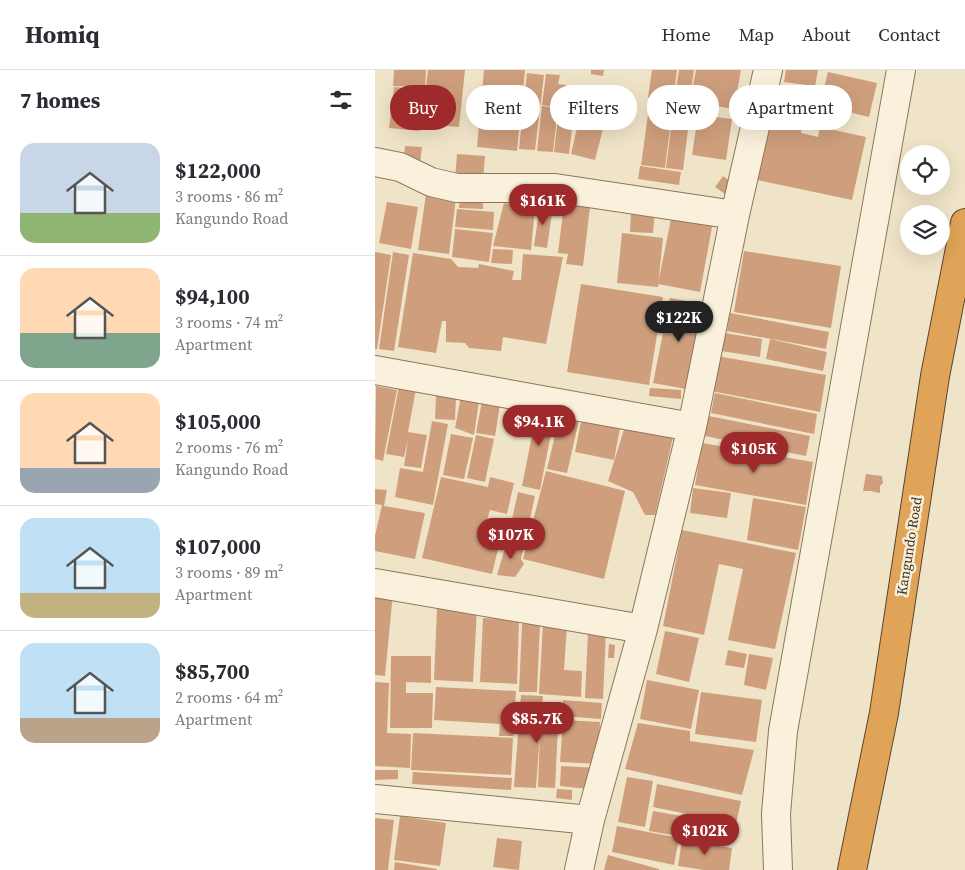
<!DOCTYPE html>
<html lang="en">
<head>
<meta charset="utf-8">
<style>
	body { margin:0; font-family:"Source Serif 4",serif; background:#f2f2f3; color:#2b2b33; height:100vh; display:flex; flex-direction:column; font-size:19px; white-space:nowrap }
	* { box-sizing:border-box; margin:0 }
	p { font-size:16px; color:#7c7c81 }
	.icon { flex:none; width:28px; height:28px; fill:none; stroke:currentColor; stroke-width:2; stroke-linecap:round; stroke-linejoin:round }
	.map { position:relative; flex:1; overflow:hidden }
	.sheet { display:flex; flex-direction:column; background:#fff; width:375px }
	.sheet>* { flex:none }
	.guide { position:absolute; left:15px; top:15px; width:475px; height:45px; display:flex; gap:10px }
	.tools { position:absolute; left:525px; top:75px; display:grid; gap:10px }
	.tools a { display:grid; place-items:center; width:50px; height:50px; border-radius:50%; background:#fff; box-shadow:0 5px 20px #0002; font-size:25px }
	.price { position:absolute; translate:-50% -42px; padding:0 11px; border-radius:18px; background:#9e2a2b; color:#fff; font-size:16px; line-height:32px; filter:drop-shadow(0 1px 2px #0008) }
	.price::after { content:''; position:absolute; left:50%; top:30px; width:15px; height:11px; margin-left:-8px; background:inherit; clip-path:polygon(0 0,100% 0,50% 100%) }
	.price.active { background:#222; color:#fff }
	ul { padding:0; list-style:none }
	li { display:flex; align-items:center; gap:15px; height:125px; padding:0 20px }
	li+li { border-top:1px solid #e1e1e2 }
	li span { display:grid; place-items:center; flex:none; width:140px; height:100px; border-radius:15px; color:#555 }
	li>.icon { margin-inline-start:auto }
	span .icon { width:60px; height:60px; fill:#fffc; stroke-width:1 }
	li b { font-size:21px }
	h2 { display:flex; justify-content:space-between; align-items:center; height:60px; padding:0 20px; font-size:21px }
	.tag { padding:0 18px; border-radius:22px; background:#fff; box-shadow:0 5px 20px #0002; font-size:18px; line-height:45px }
	.tag.active { background:#9e2a2b; color:#fff }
	header { display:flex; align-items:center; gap:30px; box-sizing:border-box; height:70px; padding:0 25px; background:#fff; border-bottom:1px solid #e1e1e2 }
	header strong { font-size:24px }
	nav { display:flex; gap:28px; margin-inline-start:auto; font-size:18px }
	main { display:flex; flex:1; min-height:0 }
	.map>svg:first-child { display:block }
</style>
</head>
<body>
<header>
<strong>Homiq</strong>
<nav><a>Home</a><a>Map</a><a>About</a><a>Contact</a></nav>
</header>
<main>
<section class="sheet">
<h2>7 homes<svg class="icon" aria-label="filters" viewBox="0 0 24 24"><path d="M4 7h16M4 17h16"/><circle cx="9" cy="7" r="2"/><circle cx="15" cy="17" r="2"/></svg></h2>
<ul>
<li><span style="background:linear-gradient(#c9d6e8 70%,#8fb573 0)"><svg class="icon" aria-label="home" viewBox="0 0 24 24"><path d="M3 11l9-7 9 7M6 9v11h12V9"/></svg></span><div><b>$122,000</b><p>3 rooms · 86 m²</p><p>Kangundo Road</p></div></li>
<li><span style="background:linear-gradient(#ffd9b3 65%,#7fa58c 0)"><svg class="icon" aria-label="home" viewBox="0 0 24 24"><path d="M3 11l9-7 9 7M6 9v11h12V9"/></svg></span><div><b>$94,100</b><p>3 rooms · 74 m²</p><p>Apartment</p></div></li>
<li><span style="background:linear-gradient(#ffd9b3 75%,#9aa5b1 0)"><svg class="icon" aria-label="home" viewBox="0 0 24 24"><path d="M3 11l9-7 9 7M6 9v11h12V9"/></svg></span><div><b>$105,000</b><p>2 rooms · 76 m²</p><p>Kangundo Road</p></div></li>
<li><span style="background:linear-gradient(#bfe0f5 75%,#c2b280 0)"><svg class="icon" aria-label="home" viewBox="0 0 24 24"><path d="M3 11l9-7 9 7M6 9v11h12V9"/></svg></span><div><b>$107,000</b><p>3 rooms · 89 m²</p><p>Apartment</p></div></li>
<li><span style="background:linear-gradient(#bfe0f5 75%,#b9a48a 0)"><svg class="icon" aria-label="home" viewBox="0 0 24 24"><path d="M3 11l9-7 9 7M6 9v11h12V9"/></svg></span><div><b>$85,700</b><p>2 rooms · 64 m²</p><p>Apartment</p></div></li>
</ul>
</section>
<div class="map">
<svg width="590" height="800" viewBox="0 0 590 800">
	<rect width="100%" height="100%" fill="#f0e4c8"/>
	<path fill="#cf9f7d" d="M 19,0 L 51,0 L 50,17 L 18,16 Z
		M 53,0 L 90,0 L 84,57 L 47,54 Z
		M 109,0 L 150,0 L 142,81 L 102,77 Z
		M 216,0 L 229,0 L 228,6 L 216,4 Z
		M 277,0 L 302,0 L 298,30 L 275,29 L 273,27 Z
		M 304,0 L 319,0 L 314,33 L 299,31 Z
		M 321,0 L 366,0 L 359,39 L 315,32 Z
		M 411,0 L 443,0 L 440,16 L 409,12 Z
		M 453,2 L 502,13 L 494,47 L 445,35 Z
		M 152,3 L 169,5 L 160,80 L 144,79 Z
		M 171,4 L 185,5 L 183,14 L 191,15 L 188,38 L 167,35 Z
		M 19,17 L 49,20 L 44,61 L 14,58 Z
		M 221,24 L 255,28 L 253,49 L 218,45 Z
		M 275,30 L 298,33 L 290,98 L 266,95 Z
		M 299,33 L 316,35 L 308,100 L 291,98 Z
		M 167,36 L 183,38 L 178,82 L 162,81 Z
		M 184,39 L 199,41 L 194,84 L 179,82 Z
		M 387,44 L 428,53 L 426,63 L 443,67 L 445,57 L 491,67 L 477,130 L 373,108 Z
		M 205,45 L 230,51 L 220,90 L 196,84 Z
		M 323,45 L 357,49 L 351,90 L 317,85 Z
		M 30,76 L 47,77 L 45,94 L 28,93 Z
		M 82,84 L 110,86 L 108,111 L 80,109 Z
		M 265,96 L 306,102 L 304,115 L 263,109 Z
		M 348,106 L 358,113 L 350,124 L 340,117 Z
		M 85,121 L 108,122 L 108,139 L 84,138 Z
		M 51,124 L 81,128 L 74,184 L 43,180 Z
		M 190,126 L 216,129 L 208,196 L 191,194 L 193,184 L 183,183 Z
		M 12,132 L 43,137 L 36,179 L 4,173 Z
		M 129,133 L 160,138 L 156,180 L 118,176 Z
		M 165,134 L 178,136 L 172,178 L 159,176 Z
		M 82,139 L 119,142 L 118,160 L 80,157 Z
		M 256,140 L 280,141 L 278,163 L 255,162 Z
		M 297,144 L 338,152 L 325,222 L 283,214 Z
		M 80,159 L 118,163 L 114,192 L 77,187 Z
		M 247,163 L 288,168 L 283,217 L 242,213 Z
		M 118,179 L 138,180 L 137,194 L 116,193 Z
		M 369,181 L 466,196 L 456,258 L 359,242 Z
		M 0,182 L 16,185 L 2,279 L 0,279 Z
		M 18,182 L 34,185 L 19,281 L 4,279 Z
		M 38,183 L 76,189 L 83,197 L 103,198 L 104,194 L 139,201 L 137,210 L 146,210 L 148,184 L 188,187 L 171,274 L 128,267 L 126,281 L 94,278 L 90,273 L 71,272 L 71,251 L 67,251 L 61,283 L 23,277 Z
		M 206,214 L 288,227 L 274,315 L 192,302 Z
		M 295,228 L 333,235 L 311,319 L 278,313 Z
		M 355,243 L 454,262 L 451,279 L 352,261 Z
		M 349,263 L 387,269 L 385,287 L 346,281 Z
		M 395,269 L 452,282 L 448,301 L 391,289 Z
		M 342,286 L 451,305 L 445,342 L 336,321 Z
		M 1,316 L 22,320 L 8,391 L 0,389 Z
		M 24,316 L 41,319 L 33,362 L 52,365 L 46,398 L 29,396 L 33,369 L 29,387 L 11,384 Z
		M 275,318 L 306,320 L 306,329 L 274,326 Z
		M 340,323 L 442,344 L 439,364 L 336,343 Z
		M 61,326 L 81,327 L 80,350 L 60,349 Z
		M 86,326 L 104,331 L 99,365 L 80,358 Z
		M 107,331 L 125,335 L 120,366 L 101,363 Z
		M 163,335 L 181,338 L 165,420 L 147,416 Z
		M 187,336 L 206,341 L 192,403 L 172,399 Z
		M 207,346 L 246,353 L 239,390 L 200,382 Z
		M 334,346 L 435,366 L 431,386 L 330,366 Z
		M 57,351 L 73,354 L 58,435 L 20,427 L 25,398 L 48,402 Z
		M 251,353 L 299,363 L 280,445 L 270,445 L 258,422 L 233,411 Z
		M 76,364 L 98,368 L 89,409 L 68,405 Z
		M 101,365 L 119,369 L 110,412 L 92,408 Z
		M 327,373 L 438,392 L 431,435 L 320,415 Z
		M 171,401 L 250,421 L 229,509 L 148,489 Z
		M 491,404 L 507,406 L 508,413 L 505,416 L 505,423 L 499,422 L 497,421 L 488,421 Z
		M 66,407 L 113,417 L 115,407 L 139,413 L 132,444 L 115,440 L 112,450 L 129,454 L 117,504 L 47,488 Z
		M 318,418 L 356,423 L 352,448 L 315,443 Z
		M 0,419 L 12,420 L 9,436 L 50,443 L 40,489 L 0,481 L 0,466 L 7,435 L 0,434 Z
		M 143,422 L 160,426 L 151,467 L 134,463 Z
		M 378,428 L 431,437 L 423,480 L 372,470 Z
		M 307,460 L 421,483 L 400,579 L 353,570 L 368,499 L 344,494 L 329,565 L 288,556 Z
		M 132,471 L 149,475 L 146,489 L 149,494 L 140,507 L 122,505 Z
		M 0,521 L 18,523 L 10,606 L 0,605 Z
		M 62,538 L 102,539 L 98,612 L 59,610 Z
		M 108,548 L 144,550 L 142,614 L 105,612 Z
		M 147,554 L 165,554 L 162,622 L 144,622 Z
		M 168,554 L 192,555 L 189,600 L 207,601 L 206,627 L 164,624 Z
		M 213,561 L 231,561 L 228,629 L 210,628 Z
		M 290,561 L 324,568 L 314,612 L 281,604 Z
		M 234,574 L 240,575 L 239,588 L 233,588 Z
		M 353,580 L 372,584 L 369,598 L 350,595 Z
		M 374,584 L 398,588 L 391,620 L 369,615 Z
		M 16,586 L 56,586 L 56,613 L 31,612 L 31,623 L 58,623 L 57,658 L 15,658 Z
		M 272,610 L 324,620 L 316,659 L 265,649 Z
		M 0,612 L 14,613 L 12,663 L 36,664 L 35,698 L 0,696 Z
		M 61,617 L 141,621 L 138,666 L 124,666 L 125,654 L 59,650 Z
		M 326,622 L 387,630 L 381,672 L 320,664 Z
		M 146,625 L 168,626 L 167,637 L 184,638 L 180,718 L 163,717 L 165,662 L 161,718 L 139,717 Z
		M 188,630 L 227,633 L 226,649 L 187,646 Z
		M 188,650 L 225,652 L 223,694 L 185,692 Z
		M 263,653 L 315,661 L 315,671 L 379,680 L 367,725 L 250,699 Z
		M 38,663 L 138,668 L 136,705 L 36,700 Z
		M 186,696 L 225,698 L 213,719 L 185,716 Z
		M 0,700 L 23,700 L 23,709 L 0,710 Z
		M 38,702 L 137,708 L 136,720 L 37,714 Z
		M 252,707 L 278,711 L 270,757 L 243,752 Z
		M 282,714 L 366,731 L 361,754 L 278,737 Z
		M 182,719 L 197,720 L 197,730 L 181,728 Z
		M 278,741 L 358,755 L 355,775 L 274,761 Z
		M 25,746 L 71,753 L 65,796 L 19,790 Z
		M 0,748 L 19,750 L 13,800 L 0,800 Z
		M 242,756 L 304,768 L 299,795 L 237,782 Z
		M 122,768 L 147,771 L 144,800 L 118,797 Z
		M 307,770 L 357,778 L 354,800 L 329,800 L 303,796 Z
		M 233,785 L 284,799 L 284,800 L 229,800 Z
		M 20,792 L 62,799 L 62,800 L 19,800 Z"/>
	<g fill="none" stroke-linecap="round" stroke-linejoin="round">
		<g stroke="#8d765c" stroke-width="30">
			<path id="street" d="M 0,92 L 25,97 L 56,112 L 82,118 L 180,118 L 360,145
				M 0,300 L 317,357
				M 0,513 L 268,559
				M 0,729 L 215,750
				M 204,800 L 215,750 L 268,559 L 317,357 L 360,145 L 393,0
				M 403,800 L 401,744 L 408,661 L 526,0"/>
		</g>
		<g stroke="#5b4430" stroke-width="30">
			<path id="highway" d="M 477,800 L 509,643 L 560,306 L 590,153"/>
		</g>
		<use href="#street" stroke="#faf1dc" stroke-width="28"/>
		<use href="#highway" stroke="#e0a458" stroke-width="28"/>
	</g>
	<g text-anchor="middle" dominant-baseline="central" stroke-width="5" stroke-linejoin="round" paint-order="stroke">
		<g font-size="14" fill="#3d2e20" stroke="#f7eed8">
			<text transform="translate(534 476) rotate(-81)">Kangundo Road</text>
		</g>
	</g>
</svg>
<div class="tools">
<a><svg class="icon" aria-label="locate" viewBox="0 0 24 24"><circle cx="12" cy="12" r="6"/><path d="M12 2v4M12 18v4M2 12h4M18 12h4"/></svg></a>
<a><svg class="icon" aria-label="layers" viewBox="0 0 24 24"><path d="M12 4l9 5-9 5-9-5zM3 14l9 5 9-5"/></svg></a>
</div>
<b class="price" style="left:168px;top:156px">$161K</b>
<b class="price active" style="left:304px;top:273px">$122K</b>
<b class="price" style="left:164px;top:377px">$94.1K</b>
<b class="price" style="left:379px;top:404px">$105K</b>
<b class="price" style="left:136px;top:490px">$107K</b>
<b class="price" style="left:162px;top:674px">$85.7K</b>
<b class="price" style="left:330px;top:786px">$102K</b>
<div class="guide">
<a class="tag active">Buy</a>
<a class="tag">Rent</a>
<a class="tag">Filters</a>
<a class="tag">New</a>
<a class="tag">Apartment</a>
</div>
</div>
</main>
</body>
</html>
